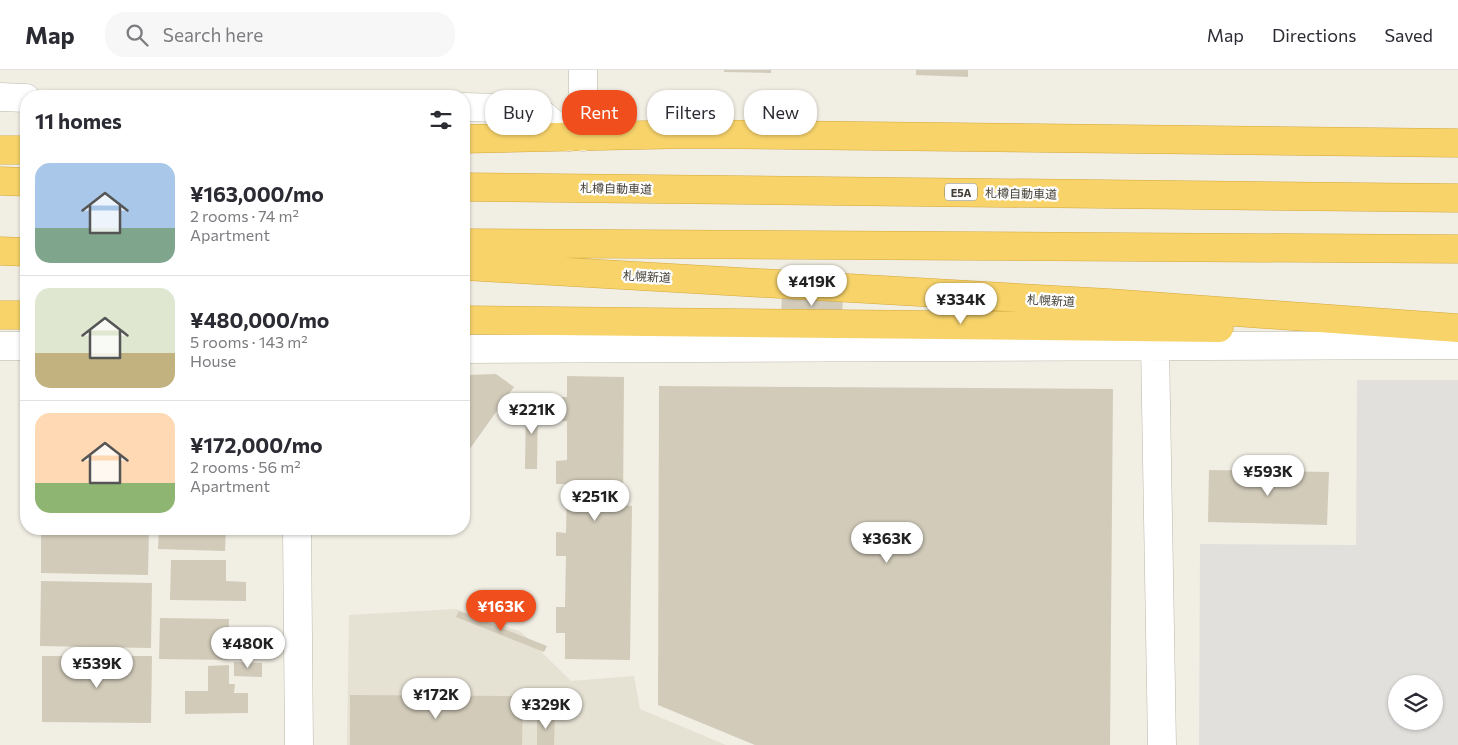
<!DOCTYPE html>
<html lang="en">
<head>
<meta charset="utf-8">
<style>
	body { margin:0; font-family:Commissioner,"Noto Sans JP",sans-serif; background:#f7f7f7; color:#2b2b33; height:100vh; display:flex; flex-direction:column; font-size:19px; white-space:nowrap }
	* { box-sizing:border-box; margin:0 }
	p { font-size:16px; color:#7c7c81 }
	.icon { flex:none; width:28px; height:28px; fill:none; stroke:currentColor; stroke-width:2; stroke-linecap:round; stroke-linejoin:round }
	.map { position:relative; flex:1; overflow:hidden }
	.drawer { position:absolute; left:20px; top:20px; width:450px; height:445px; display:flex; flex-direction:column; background:#fff; border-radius:20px; box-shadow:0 1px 4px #0004 }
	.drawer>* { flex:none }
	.hud { position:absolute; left:485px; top:20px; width:475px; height:45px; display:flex; gap:10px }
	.buttons { position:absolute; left:1388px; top:605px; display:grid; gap:10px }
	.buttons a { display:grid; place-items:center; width:55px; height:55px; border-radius:50%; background:#fff; box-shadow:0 1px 4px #0004; font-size:25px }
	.price { position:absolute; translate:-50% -42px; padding:0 11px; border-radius:18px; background:#fff; color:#222; font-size:16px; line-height:32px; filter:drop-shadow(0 1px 2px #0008) }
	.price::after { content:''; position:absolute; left:50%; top:30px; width:15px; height:11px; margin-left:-8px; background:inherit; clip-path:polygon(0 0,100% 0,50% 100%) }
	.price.selected { background:#f04e1d; color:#fff }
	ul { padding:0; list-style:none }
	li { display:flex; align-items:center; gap:15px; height:125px; padding:0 15px }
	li+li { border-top:1px solid #e1e1e2 }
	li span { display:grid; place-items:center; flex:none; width:140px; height:100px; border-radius:15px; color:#555 }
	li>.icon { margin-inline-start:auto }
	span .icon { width:60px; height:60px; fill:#fffc; stroke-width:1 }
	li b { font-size:21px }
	h2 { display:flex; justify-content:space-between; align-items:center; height:60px; padding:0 15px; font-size:21px }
	.tag { padding:0 18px; border-radius:20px; background:#fff; box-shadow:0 1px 4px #0004; font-size:18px; line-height:45px }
	.tag.selected { background:#f04e1d; color:#fff }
	header { display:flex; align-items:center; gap:30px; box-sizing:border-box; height:70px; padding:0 25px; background:#fff; border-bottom:1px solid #e1e1e2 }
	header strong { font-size:24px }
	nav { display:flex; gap:28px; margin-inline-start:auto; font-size:18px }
	.search { width:350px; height:45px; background:#f7f7f7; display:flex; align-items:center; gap:12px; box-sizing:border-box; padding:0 18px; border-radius:20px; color:#7c7c81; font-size:19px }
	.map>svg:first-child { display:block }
</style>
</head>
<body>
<header>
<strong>Map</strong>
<div class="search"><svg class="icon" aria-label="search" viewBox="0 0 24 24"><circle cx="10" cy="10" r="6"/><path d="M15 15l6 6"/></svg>Search here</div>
<nav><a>Map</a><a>Directions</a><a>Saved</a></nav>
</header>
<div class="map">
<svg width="1458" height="675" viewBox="0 0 1458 675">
	<rect width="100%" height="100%" fill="#f1eee4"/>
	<path fill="#e5e1d3" d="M 456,539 L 521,562 L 571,611 L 634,606 L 640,639 L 726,675 L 347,675 L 349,545 Z"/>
	<path fill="#e2e0dd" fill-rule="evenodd" d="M 1357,310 L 1458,310 L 1458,675 L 1199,675 L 1200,474 L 1356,475 ZM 1396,614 L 1434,614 L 1434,651 L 1396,651 Z"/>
	<path fill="#d2cbba" d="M 724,0 L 771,0 L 771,3 L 724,2 Z
		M 916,0 L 968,0 L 968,7 L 916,5 Z
		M 782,221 L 843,222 L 842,253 L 781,251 Z
		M 496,304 L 514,317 L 464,387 L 464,308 L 466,305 Z
		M 567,306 L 624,307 L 623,435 L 632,436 L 630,590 L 565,589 L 565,563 L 556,563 L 556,537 L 565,537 L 566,486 L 556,486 L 556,462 L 566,463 L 567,414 L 556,414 L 556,391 L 567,390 L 567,351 L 556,351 L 556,327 L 567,327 Z
		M 659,316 L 1113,319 L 1110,675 L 755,675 L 658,635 Z
		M 526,331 L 538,331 L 537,399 L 525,399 Z
		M 1209,400 L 1329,402 L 1327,455 L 1208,452 Z
		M 41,459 L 149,459 L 148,505 L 41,503 Z
		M 159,459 L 226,459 L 225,481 L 158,479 Z
		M 171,490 L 226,490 L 226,511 L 246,512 L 246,531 L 170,530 Z
		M 41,511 L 152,513 L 151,578 L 40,576 Z
		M 459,541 L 547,576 L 544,582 L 456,547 Z
		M 160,548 L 229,549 L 228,590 L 159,589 Z
		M 42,586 L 152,586 L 151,653 L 42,652 Z
		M 234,592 L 262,593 L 262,607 L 234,606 Z
		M 229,595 L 229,614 L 235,614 L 234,623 L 248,623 L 248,643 L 185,644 L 185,621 L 208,621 L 208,596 Z
		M 350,625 L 523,626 L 522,675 L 350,675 Z
		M 537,645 L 555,645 L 554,675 L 537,675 Z"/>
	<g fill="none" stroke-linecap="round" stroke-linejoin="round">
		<g stroke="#bcb7a8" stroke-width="29">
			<path id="street" d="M 0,27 L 26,28
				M 464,37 L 536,39 L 569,67
				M 583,67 L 583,0
				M 1155,275 L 1162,675
				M 0,276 L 26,276
				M 464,279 L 1458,275
				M 297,459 L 299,675"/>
		</g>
		<g stroke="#d5a93a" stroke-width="29">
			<path id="highway" d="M 464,69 L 692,64 L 1458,73
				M 0,80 L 26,80
				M 0,111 L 26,112
				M 464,117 L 1458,128
				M 464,173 L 1458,179
				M 0,181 L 26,182
				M 464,196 L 1109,233 L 1458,258
				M 0,245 L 26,245
				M 464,250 L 1219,258"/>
		</g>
		<use href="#street" stroke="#fff" stroke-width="28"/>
		<use href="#highway" stroke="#f7d36a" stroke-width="28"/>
	</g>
	<g text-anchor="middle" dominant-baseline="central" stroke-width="4.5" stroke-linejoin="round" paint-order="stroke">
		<rect fill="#fff" stroke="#7b7972" stroke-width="1" x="945" y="113.5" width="32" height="17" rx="4"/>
		<g font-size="11" font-weight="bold" fill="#433f35">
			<text x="961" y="122">E5A</text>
		</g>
		<g font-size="12" fill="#433f35" stroke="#fff">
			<text transform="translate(616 118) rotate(1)">札樽自動車道</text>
			<text transform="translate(1021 123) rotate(1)">札樽自動車道</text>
			<text transform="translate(647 206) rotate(3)">札幌新道</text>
			<text transform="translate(1051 230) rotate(3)">札幌新道</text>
		</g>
	</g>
</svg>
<div class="buttons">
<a><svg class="icon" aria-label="layers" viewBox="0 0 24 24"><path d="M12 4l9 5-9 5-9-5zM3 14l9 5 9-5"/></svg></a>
</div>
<b class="price" style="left:812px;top:237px">¥419K</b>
<b class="price" style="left:961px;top:255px">¥334K</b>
<b class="price" style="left:532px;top:365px">¥221K</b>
<b class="price" style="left:1268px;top:427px">¥593K</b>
<b class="price" style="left:595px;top:452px">¥251K</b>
<b class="price" style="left:887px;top:494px">¥363K</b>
<b class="price selected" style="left:501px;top:562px">¥163K</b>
<b class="price" style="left:248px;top:599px">¥480K</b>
<b class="price" style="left:97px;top:619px">¥539K</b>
<b class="price" style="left:436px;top:650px">¥172K</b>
<b class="price" style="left:546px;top:660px">¥329K</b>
<div class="hud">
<a class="tag">Buy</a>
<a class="tag selected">Rent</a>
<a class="tag">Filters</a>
<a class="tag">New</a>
</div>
<section class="drawer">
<h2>11 homes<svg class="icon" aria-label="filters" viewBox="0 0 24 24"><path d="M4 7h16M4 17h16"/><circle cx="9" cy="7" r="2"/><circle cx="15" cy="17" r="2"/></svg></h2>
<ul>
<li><span style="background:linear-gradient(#a9c7e8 65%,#7fa58c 0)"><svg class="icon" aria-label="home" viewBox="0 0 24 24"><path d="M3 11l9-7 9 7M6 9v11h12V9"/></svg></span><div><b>¥163,000/mo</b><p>2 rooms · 74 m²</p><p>Apartment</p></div></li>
<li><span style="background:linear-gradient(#dfe7d0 65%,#c2b280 0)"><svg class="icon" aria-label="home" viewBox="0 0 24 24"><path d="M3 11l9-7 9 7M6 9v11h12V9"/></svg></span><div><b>¥480,000/mo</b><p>5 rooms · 143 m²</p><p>House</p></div></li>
<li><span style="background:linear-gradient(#ffd9b3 70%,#8fb573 0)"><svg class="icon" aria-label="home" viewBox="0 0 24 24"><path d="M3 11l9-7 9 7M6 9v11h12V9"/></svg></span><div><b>¥172,000/mo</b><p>2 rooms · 56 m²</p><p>Apartment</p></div></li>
</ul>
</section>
</div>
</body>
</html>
